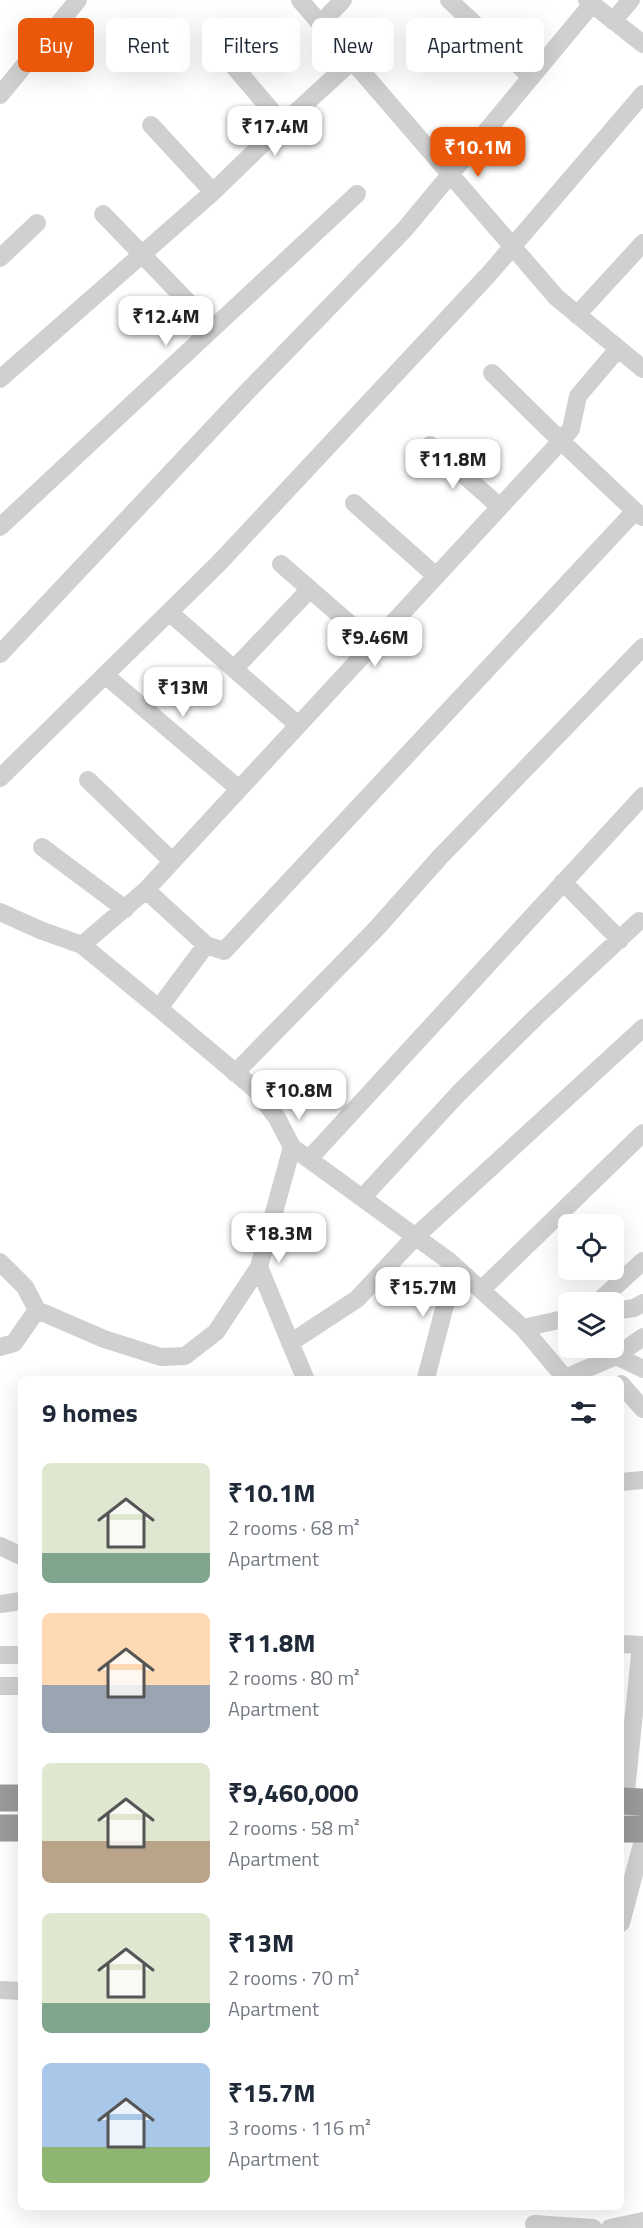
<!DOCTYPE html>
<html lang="en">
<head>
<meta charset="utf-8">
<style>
	body { margin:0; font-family:"Titillium Web",sans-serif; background:#f2f2f3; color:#1f2937; height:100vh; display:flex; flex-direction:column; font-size:22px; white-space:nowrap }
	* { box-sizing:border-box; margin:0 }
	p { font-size:20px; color:#747a83 }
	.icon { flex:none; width:33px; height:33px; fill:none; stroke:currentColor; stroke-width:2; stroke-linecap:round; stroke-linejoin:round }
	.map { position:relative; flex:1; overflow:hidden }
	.drawer { position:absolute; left:18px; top:1376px; width:606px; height:834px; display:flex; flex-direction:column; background:#fff; border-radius:9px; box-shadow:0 6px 24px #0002 }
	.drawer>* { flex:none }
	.guide { position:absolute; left:18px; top:18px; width:608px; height:54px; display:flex; gap:12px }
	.fabs { position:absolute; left:558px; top:1214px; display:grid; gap:12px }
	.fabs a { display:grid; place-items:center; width:66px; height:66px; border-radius:9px; background:#fff; box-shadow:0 6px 24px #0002; font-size:30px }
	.price { position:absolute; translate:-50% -51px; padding:0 14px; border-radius:12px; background:#fff; color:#222; font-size:20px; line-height:39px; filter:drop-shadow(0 2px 3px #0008) }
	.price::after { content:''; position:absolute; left:50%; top:36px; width:18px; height:14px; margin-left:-9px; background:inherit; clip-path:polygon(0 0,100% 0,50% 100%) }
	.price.current { background:#ea580c; color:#fff }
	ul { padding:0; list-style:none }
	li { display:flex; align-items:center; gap:18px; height:150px; padding:0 24px }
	li span { display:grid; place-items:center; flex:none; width:168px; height:120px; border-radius:9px; color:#555 }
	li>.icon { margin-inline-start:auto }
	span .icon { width:72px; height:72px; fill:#fffc; stroke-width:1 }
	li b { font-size:26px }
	h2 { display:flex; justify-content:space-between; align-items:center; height:72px; padding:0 24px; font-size:26px }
	.pill { padding:0 21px; border-radius:9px; background:#fff; box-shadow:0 6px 24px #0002; font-size:21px; line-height:54px }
	.pill.current { background:#ea580c; color:#fff }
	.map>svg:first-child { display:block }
</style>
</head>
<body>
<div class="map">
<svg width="643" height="2228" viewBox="0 0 643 2228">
	<rect width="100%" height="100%" fill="#fff"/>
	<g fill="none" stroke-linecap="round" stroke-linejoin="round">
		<path stroke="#d0d0d0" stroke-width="18" d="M 300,0 L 556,297 L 643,369
			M 449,0 L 531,77
			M 587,0 L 643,44
			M 613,21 L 631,0
			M 321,23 L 343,0
			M 0,95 L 78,0
			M 283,124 L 353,60
			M 151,125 L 213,192
			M 103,214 L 213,328
			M 0,258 L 37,223
			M 577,315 L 643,243
			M 492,373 L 561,441 L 635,511
			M 0,379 L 213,192 L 283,124 L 213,42
			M 430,445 L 500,507
			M 354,503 L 436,576
			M 0,527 L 357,194
			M 281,564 L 373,644
			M 169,612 L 298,725
			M 0,654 L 243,396 L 405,229 L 592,4
			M 234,669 L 310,589
			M 105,675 L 239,789
			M 0,778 L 219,563 L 489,274 L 643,94
			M 88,780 L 172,861
			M 42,847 L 125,909
			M 563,882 L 620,940
			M 146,890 L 206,945
			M 0,912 L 40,930 L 82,945 L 167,1015 L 255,1089 L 277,1118 L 292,1147 L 449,1261 L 523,1328 L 565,1378
			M 82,945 L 146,890 L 561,441 L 571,429 L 578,396 L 618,349
			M 159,1008 L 206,945 L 224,951 L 635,511 L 643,517
			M 235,1073 L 376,929 L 440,857 L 643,647
			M 292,1147 L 259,1267 L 305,1378
			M 309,1159 L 643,796
			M 362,1198 L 459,1093 L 536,1017 L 639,921
			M 0,1262 L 25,1287 L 37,1310 L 104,1339 L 161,1357 L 185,1356 L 216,1332 L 259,1267
			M 481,1290 L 643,1133
			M 598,1302 L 643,1261
			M 614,1311 L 634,1308 L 643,1303
			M 523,1328 L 568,1318
			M 290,1343 L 357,1299 L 415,1237 L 643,1028
			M 0,1347 L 14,1343 L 37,1310
			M 616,1356 L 643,1369
			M 426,1378 L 455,1267
			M 565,1378 L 616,1356 L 643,1337
			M 621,1384 L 643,1409
			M 621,1482 L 643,1480
			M 0,1546 L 21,1556
			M 0,1604 L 21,1601
			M 621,1644 L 643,1645
			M 0,1655 L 21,1655
			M 0,1686 L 21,1686
			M 625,1801 L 641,1645
			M 621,1923 L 643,1840
			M 0,1990 L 21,1991
			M 534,2224 L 593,2228
			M 610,2228 L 643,2221"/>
		<path stroke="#9a9a9a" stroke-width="27" d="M 0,1798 L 21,1798
			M 621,1801 L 643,1802
			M 0,1828 L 21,1828
			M 621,1829 L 643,1829"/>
	</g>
</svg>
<div class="fabs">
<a><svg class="icon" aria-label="locate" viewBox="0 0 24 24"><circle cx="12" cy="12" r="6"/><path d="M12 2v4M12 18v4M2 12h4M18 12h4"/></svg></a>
<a><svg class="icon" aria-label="layers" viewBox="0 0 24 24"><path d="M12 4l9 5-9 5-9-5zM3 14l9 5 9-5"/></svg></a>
</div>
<b class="price" style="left:275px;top:157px">₹17.4M</b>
<b class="price current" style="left:478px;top:178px">₹10.1M</b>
<b class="price" style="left:166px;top:347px">₹12.4M</b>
<b class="price" style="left:453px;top:490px">₹11.8M</b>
<b class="price" style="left:375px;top:668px">₹9.46M</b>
<b class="price" style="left:183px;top:718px">₹13M</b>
<b class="price" style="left:299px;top:1121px">₹10.8M</b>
<b class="price" style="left:279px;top:1264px">₹18.3M</b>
<b class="price" style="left:423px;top:1318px">₹15.7M</b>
<div class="guide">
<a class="pill current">Buy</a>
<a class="pill">Rent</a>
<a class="pill">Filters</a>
<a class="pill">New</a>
<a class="pill">Apartment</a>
</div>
<section class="drawer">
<h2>9 homes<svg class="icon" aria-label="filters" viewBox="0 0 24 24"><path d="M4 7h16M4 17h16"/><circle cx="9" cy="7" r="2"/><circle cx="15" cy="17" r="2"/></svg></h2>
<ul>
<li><span style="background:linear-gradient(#dfe7d0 75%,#7fa58c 0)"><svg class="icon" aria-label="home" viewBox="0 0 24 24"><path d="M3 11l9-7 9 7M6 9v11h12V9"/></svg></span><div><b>₹10.1M</b><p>2 rooms · 68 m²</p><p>Apartment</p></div></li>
<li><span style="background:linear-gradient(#ffd9b3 60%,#9aa5b1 0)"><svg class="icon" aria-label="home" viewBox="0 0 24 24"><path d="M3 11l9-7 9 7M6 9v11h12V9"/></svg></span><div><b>₹11.8M</b><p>2 rooms · 80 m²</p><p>Apartment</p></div></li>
<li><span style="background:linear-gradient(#dfe7d0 65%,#b9a48a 0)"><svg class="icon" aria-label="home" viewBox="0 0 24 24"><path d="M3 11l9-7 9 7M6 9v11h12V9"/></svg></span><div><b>₹9,460,000</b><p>2 rooms · 58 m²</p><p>Apartment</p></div></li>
<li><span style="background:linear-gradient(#dfe7d0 75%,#7fa58c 0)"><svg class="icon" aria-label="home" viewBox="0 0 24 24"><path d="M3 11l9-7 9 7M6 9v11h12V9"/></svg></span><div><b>₹13M</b><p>2 rooms · 70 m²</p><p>Apartment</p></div></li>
<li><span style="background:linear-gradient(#a9c7e8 70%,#8fb573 0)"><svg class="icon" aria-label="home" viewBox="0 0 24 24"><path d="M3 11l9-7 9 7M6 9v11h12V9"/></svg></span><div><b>₹15.7M</b><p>3 rooms · 116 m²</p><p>Apartment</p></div></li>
</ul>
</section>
</div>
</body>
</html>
